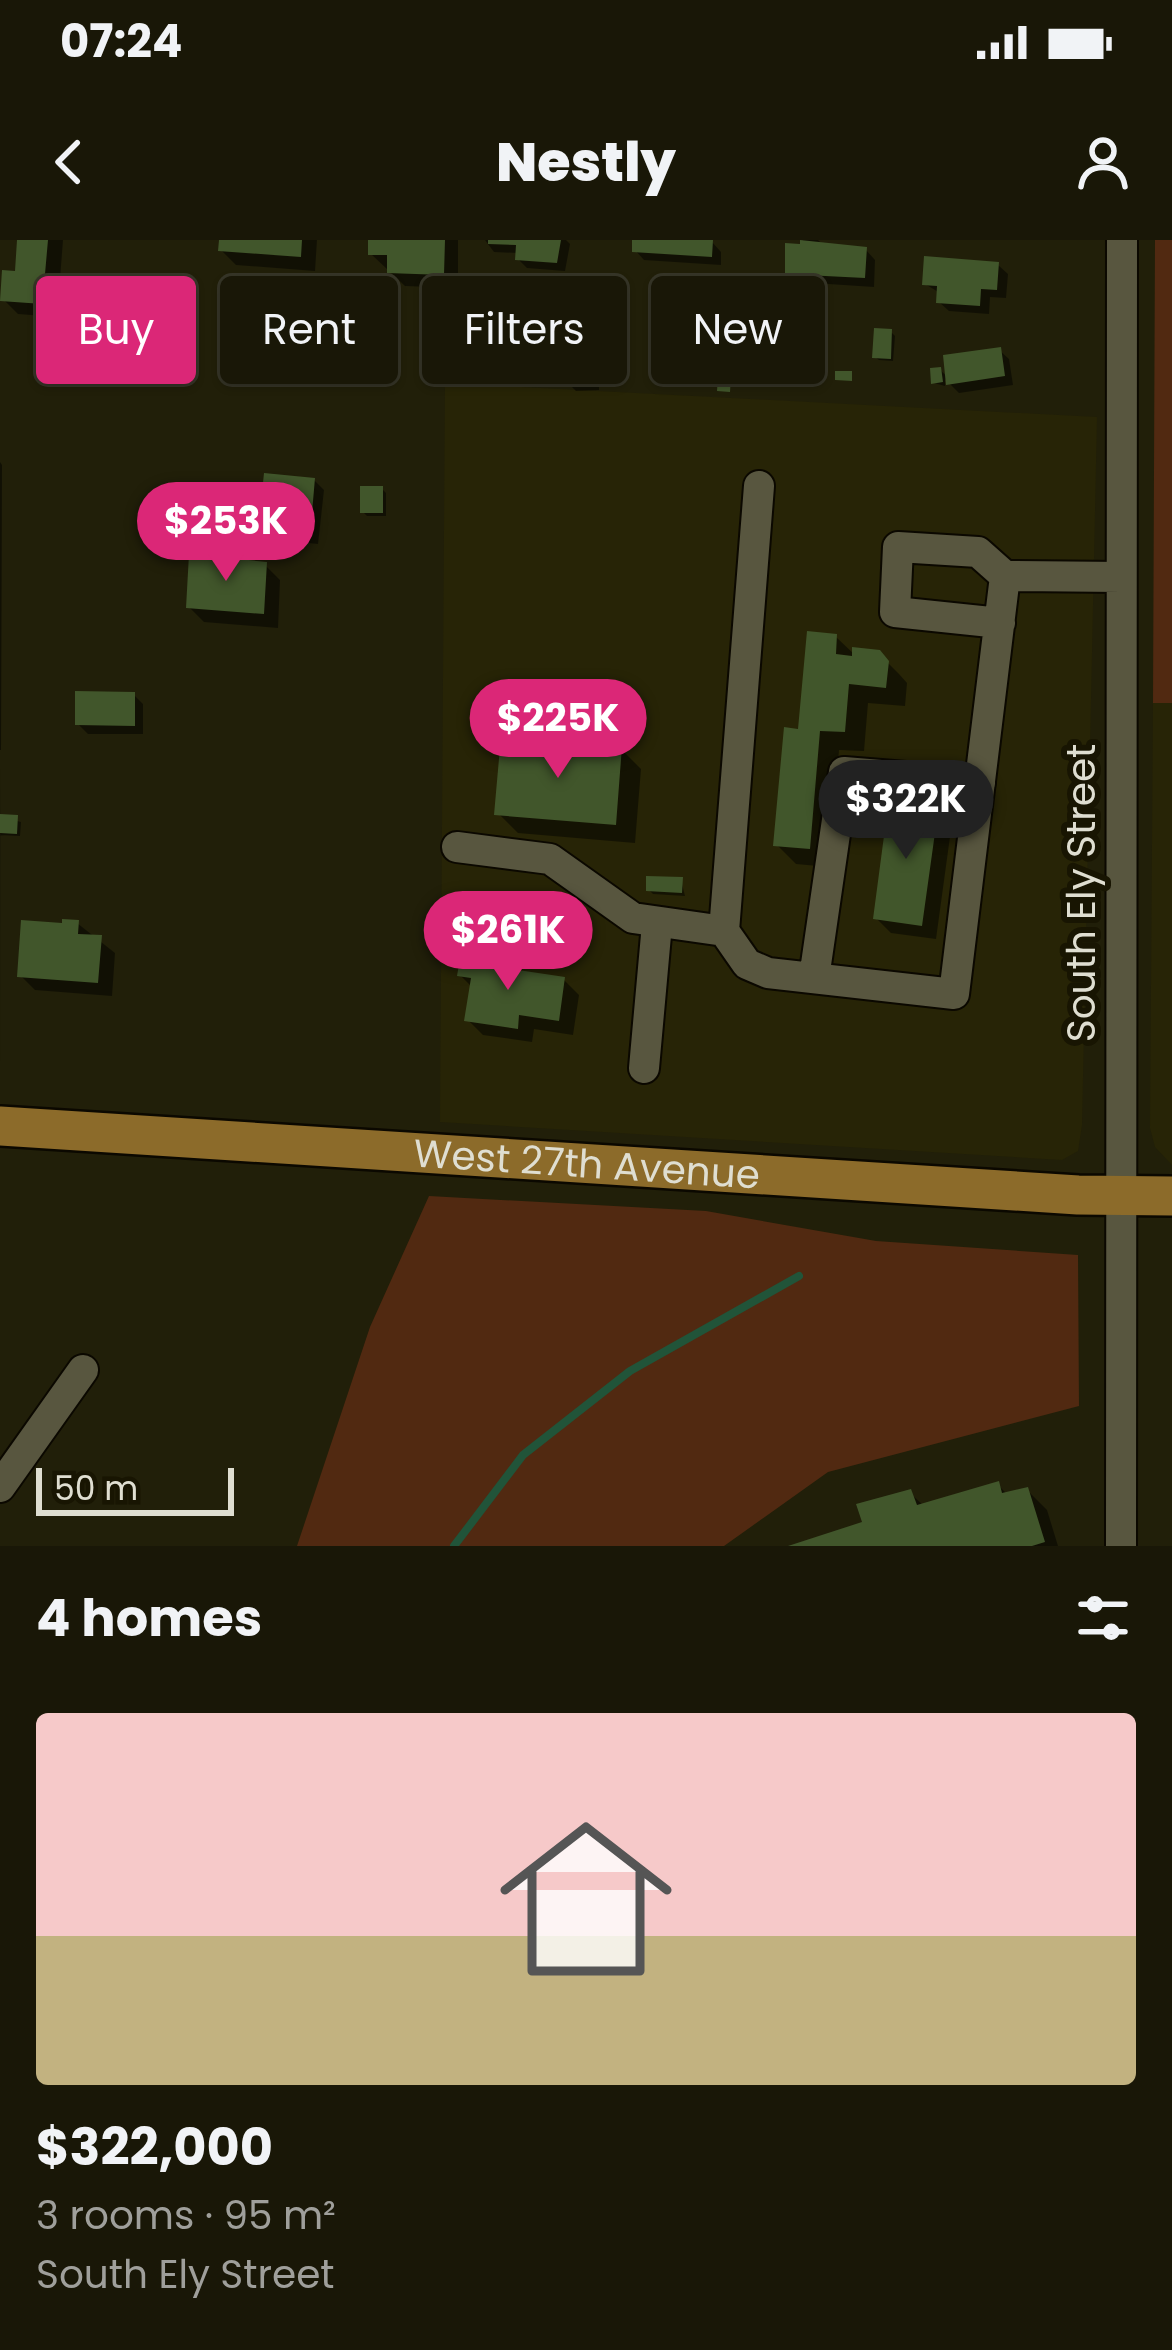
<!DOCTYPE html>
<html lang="en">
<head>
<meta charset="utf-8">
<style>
	body { margin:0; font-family:Poppins,sans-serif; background:#222011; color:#f1f3f6; height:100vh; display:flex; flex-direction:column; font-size:45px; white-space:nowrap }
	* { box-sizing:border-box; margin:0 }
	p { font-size:39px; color:#9f9f9b }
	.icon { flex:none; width:66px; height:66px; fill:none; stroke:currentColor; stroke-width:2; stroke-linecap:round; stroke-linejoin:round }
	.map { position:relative; height:1306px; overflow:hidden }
	.details { display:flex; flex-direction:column; background:#191707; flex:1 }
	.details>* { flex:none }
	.banner { position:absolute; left:36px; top:36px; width:1101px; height:108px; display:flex; gap:24px }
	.scale { position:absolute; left:36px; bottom:30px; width:198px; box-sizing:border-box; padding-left:12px; border:6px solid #dfded1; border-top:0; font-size:33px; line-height:42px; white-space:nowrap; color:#dfded1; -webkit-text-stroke:9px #181502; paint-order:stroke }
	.price { position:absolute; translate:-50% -102px; padding:0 27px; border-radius:42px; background:#db2777; color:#fff; font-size:39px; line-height:78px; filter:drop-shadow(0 3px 6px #0008) }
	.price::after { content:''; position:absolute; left:50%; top:72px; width:36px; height:27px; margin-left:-18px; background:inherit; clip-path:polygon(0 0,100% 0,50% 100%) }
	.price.active { background:#222; color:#fff }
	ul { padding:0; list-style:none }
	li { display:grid; align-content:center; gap:24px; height:636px; padding:0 36px }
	li span { display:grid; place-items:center; height:372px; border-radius:12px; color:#555 }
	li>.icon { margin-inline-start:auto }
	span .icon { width:216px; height:216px; fill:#fffc; stroke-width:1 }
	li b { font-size:51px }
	h2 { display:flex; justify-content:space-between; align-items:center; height:144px; padding:0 36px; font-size:51px }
	.chip { padding:0 42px; border-radius:12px; background:#191707; box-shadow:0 3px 9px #0004,0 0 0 3px #373628; font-size:42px; line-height:108px }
	.chip.active { background:#db2777; color:#fff }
	.status { display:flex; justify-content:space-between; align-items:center; height:84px; padding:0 60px; background:#191707; direction:ltr }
	.status svg { height:33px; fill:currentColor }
	header { display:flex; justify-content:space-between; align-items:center; height:156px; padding:0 36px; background:#191707; font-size:54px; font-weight:800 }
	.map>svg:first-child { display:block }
</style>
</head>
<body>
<div class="status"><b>07:24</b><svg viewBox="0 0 49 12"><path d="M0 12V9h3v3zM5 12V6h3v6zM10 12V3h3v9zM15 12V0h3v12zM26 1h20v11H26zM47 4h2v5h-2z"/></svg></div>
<header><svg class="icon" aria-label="back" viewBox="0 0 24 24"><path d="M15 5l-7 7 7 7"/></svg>Nestly<svg class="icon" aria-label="person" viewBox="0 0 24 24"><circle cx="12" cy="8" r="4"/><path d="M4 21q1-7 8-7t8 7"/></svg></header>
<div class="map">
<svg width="1172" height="1306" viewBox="0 0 1172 1306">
	<rect width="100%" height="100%" fill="#211f09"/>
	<path fill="#272406" d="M 445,143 L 1097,177 L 1082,885 L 1078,911 L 1062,920 L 440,882 Z
		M 1153,463 L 1172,463 L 1172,925 L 1155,907 L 1150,888 Z"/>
	<path fill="#512911" d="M 1155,0 L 1172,0 L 1172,463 L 1153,463 Z
		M 429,956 L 706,971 L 876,1001 L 1078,1015 L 1079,1166 L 828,1232 L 724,1306 L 297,1306 L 370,1087 Z"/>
	<path fill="#0007" d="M 20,0 L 63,0 L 60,39 L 73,52 L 71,78 L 18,74 L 3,59 L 18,34 Z
		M 222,0 L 317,0 L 315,31 L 236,25 L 221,10 Z
		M 371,0 L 458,0 L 458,48 L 405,46 L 371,14 Z
		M 485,0 L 566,0 L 570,4 L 565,31 L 527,28 L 518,19 L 518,13 L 494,12 Z
		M 635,0 L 712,2 L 721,12 L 721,25 L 644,20 L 635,10 Z
		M 803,0 L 818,0 L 826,8 L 866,10 L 875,20 L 874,47 L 798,42 L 788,33 Z
		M 998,25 L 1008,34 L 1006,58 L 990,57 L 989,74 L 949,71 L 939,62 L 940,53 L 925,44 Z
		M 373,37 L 382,47 L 382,80 L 349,79 L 335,65 L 332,118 L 322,118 L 313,108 L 314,95 L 301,95 L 292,86 L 327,40 L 340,53 Z
		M 107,45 L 111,49 L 111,80 L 100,76 Z
		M 354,91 L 358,95 L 358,128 L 344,128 L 340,124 Z
		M 891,92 L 895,96 L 893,121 L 879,120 L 875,117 Z
		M 999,110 L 1009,119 L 1013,145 L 959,153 L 945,139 L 945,146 L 934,143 L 940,130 L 949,138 Z
		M 479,114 L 483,118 L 481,136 L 472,136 L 468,132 Z
		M 590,114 L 599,124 L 599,150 L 576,151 L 566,141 Z
		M 0,222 L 2,225 L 1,510 L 0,510 Z
		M 314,240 L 324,250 L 318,304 L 271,299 L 261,290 Z
		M 382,249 L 386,253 L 386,276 L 367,276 L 363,272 Z
		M 265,325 L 280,340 L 278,388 L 204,382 L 189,367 Z
		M 836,397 L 855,415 L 878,413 L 899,434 L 907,443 L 905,466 L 868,463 L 864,511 L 839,510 L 829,627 L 796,624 L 776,604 L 800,492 Z
		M 134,455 L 143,464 L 143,494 L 88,494 L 78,484 Z
		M 621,509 L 641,529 L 635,603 L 518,593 L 498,573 Z
		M 0,527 L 0,577 L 21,582 L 20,596 L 0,595 L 1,821 Z
		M 937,567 L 952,582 L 936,699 L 891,693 L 876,678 Z
		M 681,640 L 685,656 L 653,654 L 649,650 Z
		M 77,683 L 115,713 L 112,756 L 35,750 L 20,735 Z
		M 467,700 L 482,714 L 487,728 L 564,740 L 579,755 L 573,795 L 534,789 L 532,802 L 483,795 L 468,780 L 472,747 L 460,735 L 464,708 L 460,704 Z
		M 998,1245 L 1008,1255 L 1027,1250 L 1047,1270 L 1058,1306 L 794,1306 L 865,1284 L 910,1253 L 924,1266 Z"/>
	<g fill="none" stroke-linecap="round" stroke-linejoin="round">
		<path stroke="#215439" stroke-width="8" d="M 454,1306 L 523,1215 L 630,1131 L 799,1036"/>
	</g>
	<path fill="#41562b" d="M 17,0 L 48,0 L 45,34 L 59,34 L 57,65 L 0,61 L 2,30 L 15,31 Z
		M 219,0 L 302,0 L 301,17 L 218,11 Z
		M 368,0 L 445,0 L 444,35 L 387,33 L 387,15 L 368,15 Z
		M 488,0 L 561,0 L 557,23 L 515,20 L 516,5 L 488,4 Z
		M 632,0 L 713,0 L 712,17 L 632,12 Z
		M 800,0 L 867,7 L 865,38 L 785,34 L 785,3 L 800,4 Z
		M 924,16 L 999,22 L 997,50 L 981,49 L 980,66 L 936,63 L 937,46 L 922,45 Z
		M 337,34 L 374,34 L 374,71 L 337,71 Z
		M 291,35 L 328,37 L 324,110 L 310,109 L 311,87 L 289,87 Z
		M 97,42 L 108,42 L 108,77 L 97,77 Z
		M 337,88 L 355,88 L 356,125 L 337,126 Z
		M 874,88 L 892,89 L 891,119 L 872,118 Z
		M 1001,107 L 1005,136 L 946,145 L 943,115 Z
		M 467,110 L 480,111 L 478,134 L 465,133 Z
		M 563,111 L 591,111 L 591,142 L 563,142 Z
		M 512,124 L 526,125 L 525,139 L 511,138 Z
		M 941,127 L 943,142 L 931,144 L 930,128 Z
		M 835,131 L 852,131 L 852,141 L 835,140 Z
		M 718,136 L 731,137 L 730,152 L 717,151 Z
		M 264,233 L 315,238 L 310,296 L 258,291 Z
		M 360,246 L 383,246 L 383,273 L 360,273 Z
		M 189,314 L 267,322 L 264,374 L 186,368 Z
		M 807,391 L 837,394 L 836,414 L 852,416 L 852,407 L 880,410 L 889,421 L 886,448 L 849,444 L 845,492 L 820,491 L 810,609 L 773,606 L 784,487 L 798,489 Z
		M 75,451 L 135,452 L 135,486 L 75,485 Z
		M 501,496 L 622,506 L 616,585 L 494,575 Z
		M 889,558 L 939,564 L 922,686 L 873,679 Z
		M 0,574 L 18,575 L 17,594 L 0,593 Z
		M 646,636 L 683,637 L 682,653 L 646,651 Z
		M 62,679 L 79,680 L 78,694 L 102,695 L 98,743 L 17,737 L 21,680 L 62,683 Z
		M 459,695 L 468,697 L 467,706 L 474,707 L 472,723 L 565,737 L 559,781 L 519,775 L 518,789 L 464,781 L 471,738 L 457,736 L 462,706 L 457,706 Z
		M 999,1241 L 1002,1253 L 1028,1247 L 1045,1302 L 1032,1306 L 788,1306 L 862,1282 L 856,1264 L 911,1249 L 917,1265 Z"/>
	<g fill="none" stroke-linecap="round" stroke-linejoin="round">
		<g stroke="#0b0800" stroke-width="34">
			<path id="minor" d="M 1000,383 L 895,372 L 898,307 L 978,312 L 1005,336
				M 457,607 L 550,619 L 633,678 L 724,691 L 759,246
				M 724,691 L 747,724 L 768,733 L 954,754 L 1005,336 L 1121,337
				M 814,738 L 844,532 L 980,543
				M 644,828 L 657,684
				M 0,1247 L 83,1130
				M 1121,1306 L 1122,0"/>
		</g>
		<g stroke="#0b0800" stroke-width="44">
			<g id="major">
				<path id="s1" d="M 0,886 L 1078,955 L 1172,956"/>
			</g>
		</g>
		<use href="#minor" stroke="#58563f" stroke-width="30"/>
		<use href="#major" stroke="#8c6b2a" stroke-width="39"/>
	</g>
	<g text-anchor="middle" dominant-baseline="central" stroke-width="12" stroke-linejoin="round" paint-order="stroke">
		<g font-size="39" fill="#dfded1" stroke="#181502">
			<text transform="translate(1081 653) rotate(-90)">South Ely Street</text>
			<text stroke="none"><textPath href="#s1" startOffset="588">West 27th Avenue</textPath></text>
		</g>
	</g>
</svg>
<div class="scale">50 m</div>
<b class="price" style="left:226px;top:344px">$253K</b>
<b class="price" style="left:558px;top:541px">$225K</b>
<b class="price active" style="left:906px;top:622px">$322K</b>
<b class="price" style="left:508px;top:753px">$261K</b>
<div class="banner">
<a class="chip active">Buy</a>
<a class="chip">Rent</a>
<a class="chip">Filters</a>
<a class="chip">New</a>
</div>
</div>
<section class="details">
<h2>4 homes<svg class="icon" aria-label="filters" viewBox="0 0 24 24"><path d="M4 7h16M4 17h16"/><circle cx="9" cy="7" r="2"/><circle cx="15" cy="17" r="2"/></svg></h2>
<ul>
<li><span style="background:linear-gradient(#f6c9c9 60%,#c2b280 0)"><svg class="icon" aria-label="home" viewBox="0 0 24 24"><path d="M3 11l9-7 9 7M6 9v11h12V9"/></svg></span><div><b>$322,000</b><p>3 rooms · 95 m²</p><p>South Ely Street</p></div></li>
</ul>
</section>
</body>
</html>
